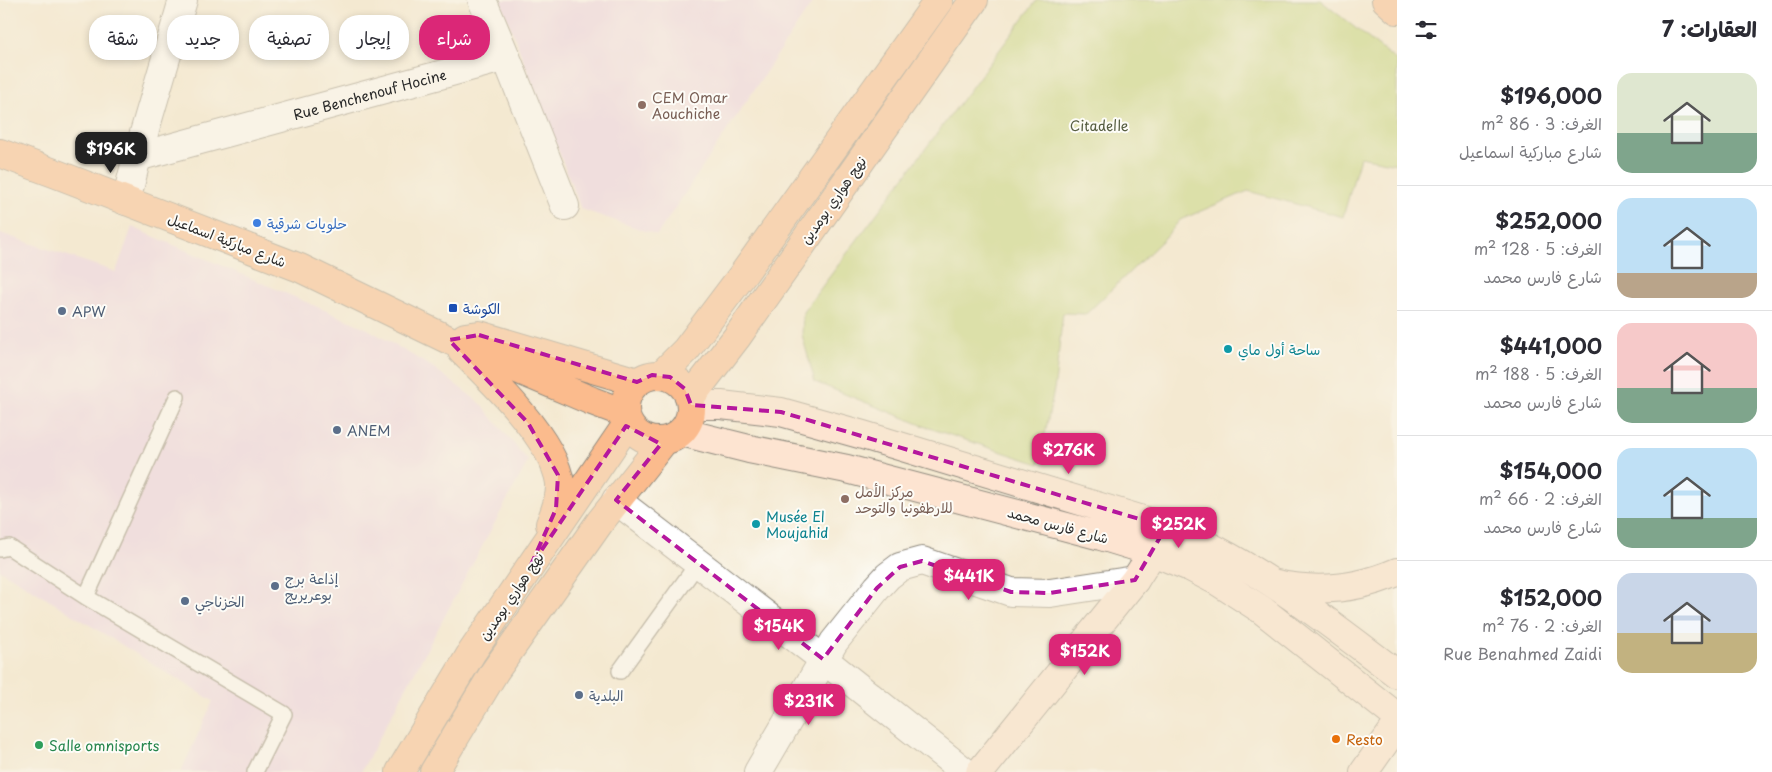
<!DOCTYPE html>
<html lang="ar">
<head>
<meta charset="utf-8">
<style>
	body { margin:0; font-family:"Playpen Sans","Playpen Sans Arabic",sans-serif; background:#f7f7f7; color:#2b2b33; direction:rtl; height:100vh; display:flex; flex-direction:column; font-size:19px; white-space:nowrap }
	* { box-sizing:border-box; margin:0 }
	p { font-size:16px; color:#7c7c81 }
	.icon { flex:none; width:28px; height:28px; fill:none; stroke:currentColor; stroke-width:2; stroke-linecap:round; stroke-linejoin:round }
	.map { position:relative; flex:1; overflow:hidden; direction:ltr }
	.details { display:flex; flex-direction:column; background:#fff; width:375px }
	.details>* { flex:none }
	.banner { position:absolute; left:15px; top:15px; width:475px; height:45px; direction:rtl; display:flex; gap:10px }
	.price { position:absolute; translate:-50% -42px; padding:0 11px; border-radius:10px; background:#db2777; color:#fff; font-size:16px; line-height:32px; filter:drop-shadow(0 1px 2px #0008) }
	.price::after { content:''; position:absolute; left:50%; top:30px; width:15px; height:11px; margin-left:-8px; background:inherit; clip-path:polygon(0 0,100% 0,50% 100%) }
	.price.active { background:#222; color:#fff }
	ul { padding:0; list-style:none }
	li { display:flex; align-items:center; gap:15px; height:125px; padding:0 15px }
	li+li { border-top:1px solid #e1e1e2 }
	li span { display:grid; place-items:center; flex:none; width:140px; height:100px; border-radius:15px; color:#555 }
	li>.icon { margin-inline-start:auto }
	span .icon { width:60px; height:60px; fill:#fffc; stroke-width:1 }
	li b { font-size:21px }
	h2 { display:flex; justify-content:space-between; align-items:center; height:60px; padding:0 15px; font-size:21px }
	.chip { padding:0 18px; border-radius:20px; background:#fff; box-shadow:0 2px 8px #0003; font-size:18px; line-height:45px }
	.chip.active { background:#db2777; color:#fff }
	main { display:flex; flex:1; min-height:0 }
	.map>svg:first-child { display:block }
</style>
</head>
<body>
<main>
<section class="details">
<h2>العقارات: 7<svg class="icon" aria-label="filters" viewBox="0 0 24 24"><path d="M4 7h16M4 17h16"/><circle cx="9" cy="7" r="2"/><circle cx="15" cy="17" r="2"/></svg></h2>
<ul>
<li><span style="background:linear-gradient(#dfe7d0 60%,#7fa58c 0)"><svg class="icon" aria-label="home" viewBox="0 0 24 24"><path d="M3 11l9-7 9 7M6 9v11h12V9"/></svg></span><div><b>$196,000</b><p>الغرف: 3 · 86 m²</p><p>شارع مباركية اسماعيل</p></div></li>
<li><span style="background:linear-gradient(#bfe0f5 75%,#b9a48a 0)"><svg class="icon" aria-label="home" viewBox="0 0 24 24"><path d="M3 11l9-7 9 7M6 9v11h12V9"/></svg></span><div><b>$252,000</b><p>الغرف: 5 · 128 m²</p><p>شارع فارس محمد</p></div></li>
<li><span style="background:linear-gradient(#f6c9c9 65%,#7fa58c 0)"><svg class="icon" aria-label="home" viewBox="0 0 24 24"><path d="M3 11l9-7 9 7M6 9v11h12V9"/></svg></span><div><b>$441,000</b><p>الغرف: 5 · 188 m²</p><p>شارع فارس محمد</p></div></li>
<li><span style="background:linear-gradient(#bfe0f5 70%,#7fa58c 0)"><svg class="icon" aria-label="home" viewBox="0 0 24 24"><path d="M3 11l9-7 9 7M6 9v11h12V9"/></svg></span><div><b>$154,000</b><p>الغرف: 2 · 66 m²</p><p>شارع فارس محمد</p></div></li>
<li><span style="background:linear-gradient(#c9d6e8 60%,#c2b280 0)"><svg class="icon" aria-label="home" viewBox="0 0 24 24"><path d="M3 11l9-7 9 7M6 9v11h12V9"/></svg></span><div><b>$152,000</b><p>الغرف: 2 · 76 m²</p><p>Rue Benahmed Zaidi</p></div></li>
</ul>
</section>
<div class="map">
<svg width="1397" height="772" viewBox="0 0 1397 772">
	<rect width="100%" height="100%" fill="#fdfcf7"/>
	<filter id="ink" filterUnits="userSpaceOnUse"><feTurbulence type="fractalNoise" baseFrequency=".02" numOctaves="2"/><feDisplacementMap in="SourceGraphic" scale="10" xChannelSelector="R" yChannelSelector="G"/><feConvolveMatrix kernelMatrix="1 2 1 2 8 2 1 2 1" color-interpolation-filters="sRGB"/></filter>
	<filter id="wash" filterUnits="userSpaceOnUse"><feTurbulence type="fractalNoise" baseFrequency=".0096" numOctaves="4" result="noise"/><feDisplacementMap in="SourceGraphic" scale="20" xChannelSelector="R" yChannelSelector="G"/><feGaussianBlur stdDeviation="1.12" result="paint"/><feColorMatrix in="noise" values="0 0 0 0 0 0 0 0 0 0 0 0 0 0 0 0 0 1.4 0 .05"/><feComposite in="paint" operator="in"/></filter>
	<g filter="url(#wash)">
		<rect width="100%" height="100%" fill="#f4e9d1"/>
		<path fill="#ecd1ea" d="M 500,0 L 814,0 L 657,235 L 581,209 Z
			M 132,227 L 366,328 L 434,368 L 480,403 L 528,461 L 361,772 L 181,772 L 213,701 L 0,570 L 0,233 L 116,272 Z"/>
		<path fill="#bfd478" stroke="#758052" d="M 1037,0 L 1320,0 L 1397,61 L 1397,164 L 1360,157 L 1343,217 L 1248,191 L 1180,220 L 1164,239 L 1086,314 L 1063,313 L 1055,384 L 1039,464 L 929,428 L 815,382 L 802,335 L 803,312 Z"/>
	</g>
	<g filter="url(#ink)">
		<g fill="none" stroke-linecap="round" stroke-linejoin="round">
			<g stroke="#908a7e" stroke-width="18">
				<path id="lane" d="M 177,397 L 86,597 L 284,714 L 255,772
					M 0,549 L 9,547 L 86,597
					M 620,671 L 698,563"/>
			</g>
			<g stroke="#908a7e" stroke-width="30">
				<g id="street">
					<path d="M 482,0 L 506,57"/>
					<path id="s1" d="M 137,157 L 506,57 L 565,206"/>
					<path d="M 126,201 L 137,157 L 183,0"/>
					<path d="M 616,500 L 823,659 L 965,772"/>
					<path d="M 758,772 L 834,642 L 877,588 L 888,576 L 900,567 L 922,561 L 1011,592 L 1050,593 L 1135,580"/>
				</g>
			</g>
			<g stroke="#908a7e" stroke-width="30">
				<path id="secondary" d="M 691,405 L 721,405 L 781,412 L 863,435 L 1166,527 C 1250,559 1325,620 1397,674
					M 681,432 L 749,449 L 847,469 L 1101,536 L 1153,552 L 1190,567 L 1217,581 L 1262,610 L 1392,713
					M 1276,584 C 1318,593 1358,589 1397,572
					M 980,772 L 1135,580 L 1153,552 L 1161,536
					M 1364,772 L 1397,725"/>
			</g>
			<g stroke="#908a7e" stroke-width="30">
				<path id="primary" d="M 1386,0 L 1397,10
					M 0,153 L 54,173 L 300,268 L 449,340 L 592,401 L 624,413
					M 465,337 L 479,335 L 637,382
					M 462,351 C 492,380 554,440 560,483 C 561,497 555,512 550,524
					M625 408a33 33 0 1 1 66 0a33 33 0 1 1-66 0Z
					M 661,375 L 686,350 L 744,273 L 939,0
					M 690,398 L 737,337 L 974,0
					M 400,772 L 472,652 L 628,423
					M 434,772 L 495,671 L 600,522 L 664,441"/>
			</g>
			<use href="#lane" stroke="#fff" stroke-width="15"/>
			<use href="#street" stroke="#fff" stroke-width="28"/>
			<use href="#secondary" stroke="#fde4d1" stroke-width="28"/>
			<use href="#primary" stroke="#fbbb8d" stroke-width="28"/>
		</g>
	</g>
	<path d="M0 0H1397V772H0ZM 479,335 L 637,382 L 652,375 L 670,377 L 685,389 L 691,405 L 781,412 L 1166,527 L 1135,580 L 1050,593 L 1011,592 L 922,561 L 900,567 L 877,588 L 823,659 L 616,500 L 661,444 L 626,426 L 530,567 L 556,509 L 558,475 L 528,423 L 449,340 Z" fill="#f4e9d1" fill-opacity=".55" fill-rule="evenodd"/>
	<path fill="none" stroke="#b5179e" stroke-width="4" stroke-dasharray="10 6" stroke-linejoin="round" d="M 479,335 L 637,382 L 652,375 L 670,377 L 685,389 L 691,405 L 781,412 L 1166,527 L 1135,580 L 1050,593 L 1011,592 L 922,561 L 900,567 L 877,588 L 823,659 L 616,500 L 661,444 L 626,426 L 530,567 L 556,509 L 558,475 L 528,423 L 449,340 Z"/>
	<g fill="#8d6e63" stroke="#fdfcf7" stroke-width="2">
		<circle cx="642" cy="105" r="5"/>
		<circle cx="845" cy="499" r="5"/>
	</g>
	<circle fill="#3f7fe0" stroke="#fdfcf7" stroke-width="2" cx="257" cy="223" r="5"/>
	<rect fill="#1a4fb4" stroke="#fdfcf7" stroke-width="2" x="448" y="303" width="10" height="10" rx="2.5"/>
	<g fill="#5c6f8a" stroke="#fdfcf7" stroke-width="2">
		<circle cx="62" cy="311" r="5"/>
		<circle cx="337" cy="430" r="5"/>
		<circle cx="275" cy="586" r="5"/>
		<circle cx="185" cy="601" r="5"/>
		<circle cx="579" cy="695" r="5"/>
	</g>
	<g fill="#0f9aa8" stroke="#fdfcf7" stroke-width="2">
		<circle cx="1228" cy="349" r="5"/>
		<circle cx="756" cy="524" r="5"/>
	</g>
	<circle fill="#e8710a" stroke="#fdfcf7" stroke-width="2" cx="1336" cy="739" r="5"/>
	<circle fill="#2e9e5b" stroke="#fdfcf7" stroke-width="2" cx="39" cy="745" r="5"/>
	<g text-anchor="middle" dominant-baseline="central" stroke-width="4" stroke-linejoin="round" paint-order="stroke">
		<g font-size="14" fill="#2b2b2b" stroke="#fdfcf7">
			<text stroke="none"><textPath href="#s1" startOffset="241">Rue Benchenouf Hocine</textPath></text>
			<text transform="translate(833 200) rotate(-55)">نهج هواري بومدين</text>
			<text transform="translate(227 240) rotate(21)">شارع مباركية اسماعيل</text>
			<text transform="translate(1058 525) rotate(15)">شارع فارس محمد</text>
			<text transform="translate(511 596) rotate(-56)">نهج هواري بومدين</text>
		</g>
		<g font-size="14" fill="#785e54" stroke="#fdfcf7" text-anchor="start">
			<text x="652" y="97">CEM Omar<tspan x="652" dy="16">Aouchiche</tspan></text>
			<text x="855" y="491">مركز الأمل<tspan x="855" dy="16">للارطفونيا والتوحد</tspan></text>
		</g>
		<g font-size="14" fill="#575e42" stroke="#fdfcf7">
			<text x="1099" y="125">Citadelle</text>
		</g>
		<g font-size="14" fill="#366cbe" stroke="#fdfcf7" text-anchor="start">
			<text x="267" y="223">حلويات شرقية</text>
		</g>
		<g font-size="14" fill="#164399" stroke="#fdfcf7" text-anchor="start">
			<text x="463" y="308">الكوشة</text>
		</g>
		<g font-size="14" fill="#4e5e75" stroke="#fdfcf7" text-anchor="start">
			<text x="72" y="311">APW</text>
			<text x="347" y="430">ANEM</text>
			<text x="285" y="578">إذاعة برج<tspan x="285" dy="16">بوعريريج</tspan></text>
			<text x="195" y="601">الخزناجي</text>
			<text x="589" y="695">البلدية</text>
		</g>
		<g font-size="14" fill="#0d838f" stroke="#fdfcf7" text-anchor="start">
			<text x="1238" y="349">ساحة أول ماي</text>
			<text x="766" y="516">Musée El<tspan x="766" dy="16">Moujahid</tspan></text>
		</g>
		<g font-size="14" fill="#c56008" stroke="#fdfcf7" text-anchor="start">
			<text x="1346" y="739">Resto</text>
		</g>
		<g font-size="14" fill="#27864d" stroke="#fdfcf7" text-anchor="start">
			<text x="49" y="745">Salle omnisports</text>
		</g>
	</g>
</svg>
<b class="price active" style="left:111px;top:174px">$196K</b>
<b class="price" style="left:1069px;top:475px">$276K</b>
<b class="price" style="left:1179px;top:549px">$252K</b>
<b class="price" style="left:969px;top:601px">$441K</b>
<b class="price" style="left:779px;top:651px">$154K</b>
<b class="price" style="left:1085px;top:676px">$152K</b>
<b class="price" style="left:809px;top:726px">$231K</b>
<div class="banner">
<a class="chip active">شراء</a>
<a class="chip">إيجار</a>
<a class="chip">تصفية</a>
<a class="chip">جديد</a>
<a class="chip">شقة</a>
</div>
</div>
</main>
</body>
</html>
